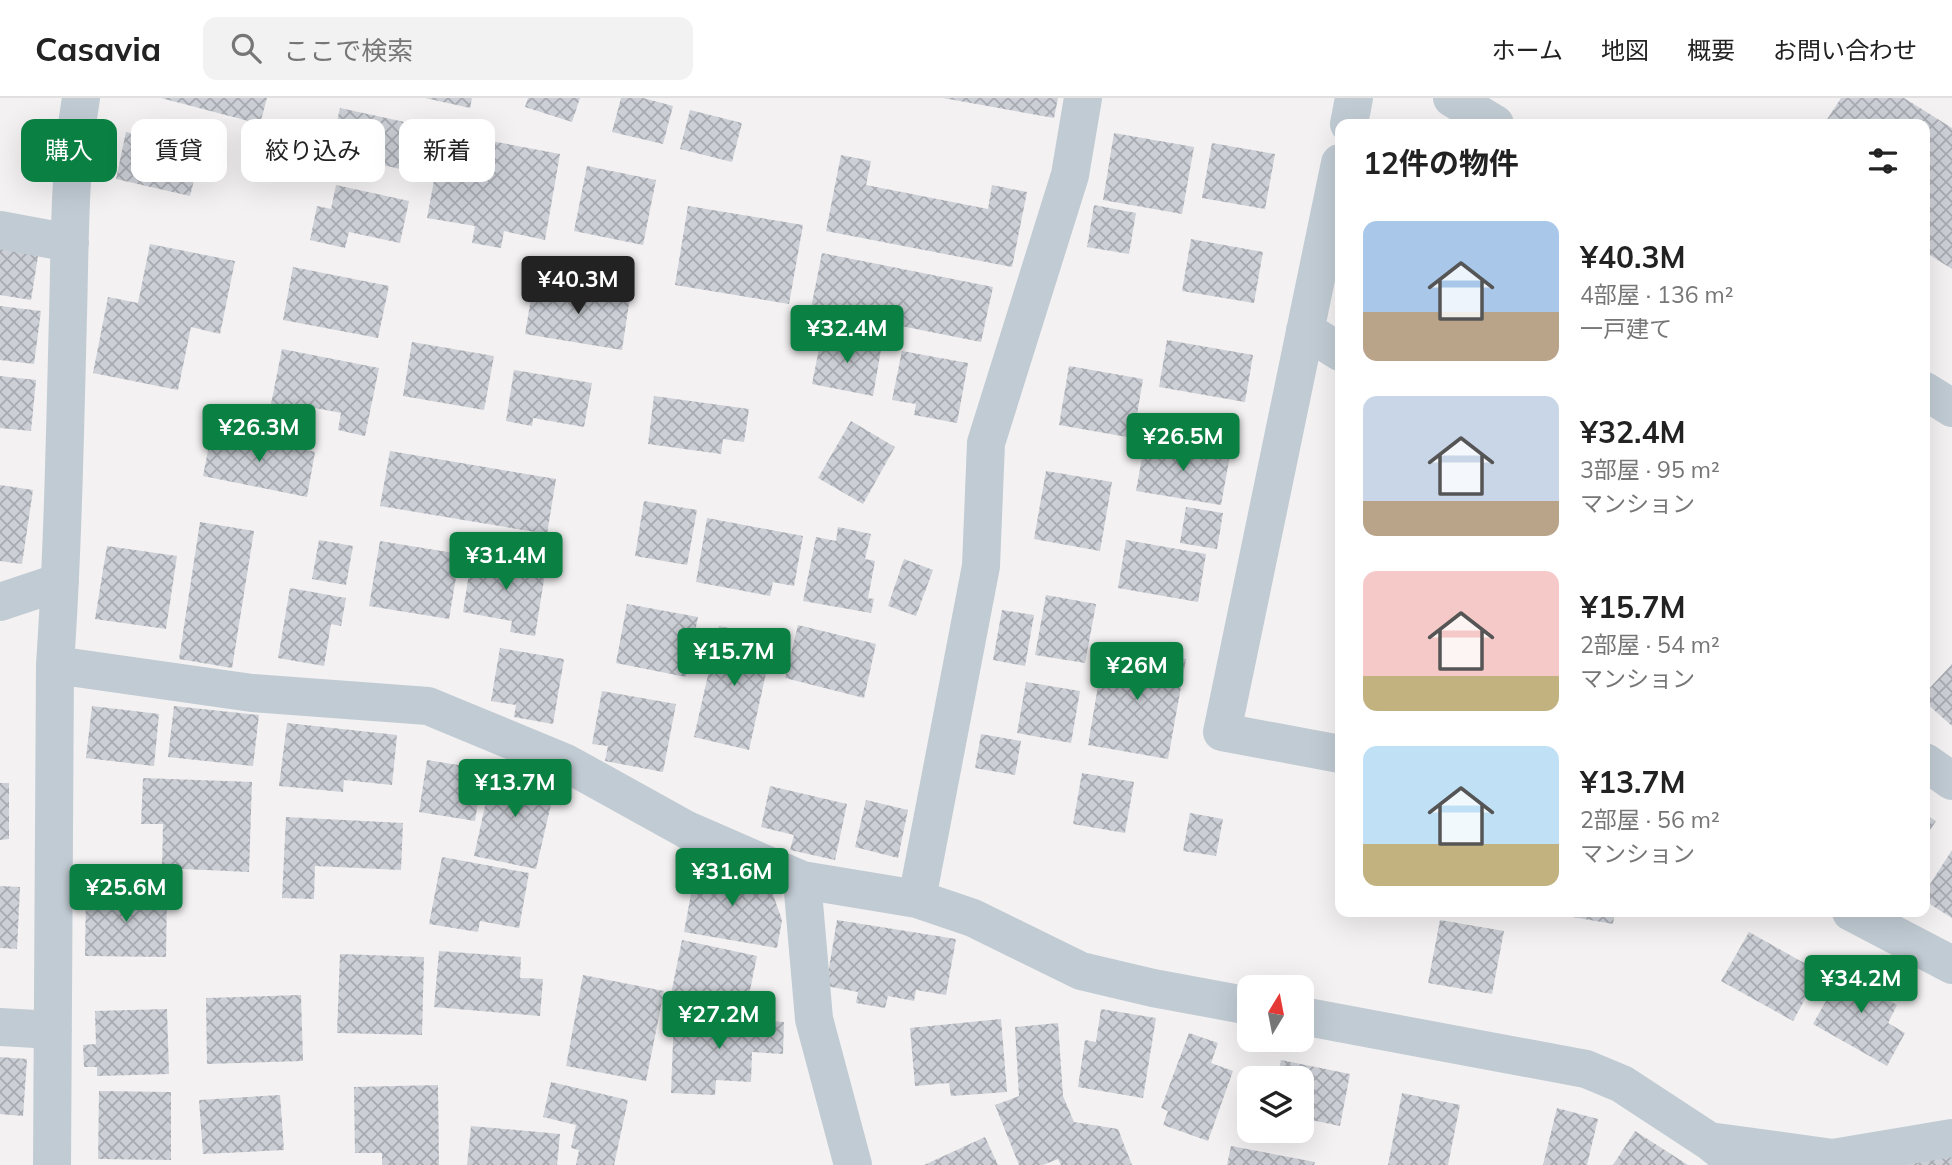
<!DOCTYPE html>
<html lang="ja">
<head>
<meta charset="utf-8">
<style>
	body { margin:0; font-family:Mulish,"Noto Sans JP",sans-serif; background:#f2f2f2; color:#222; height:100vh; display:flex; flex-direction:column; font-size:26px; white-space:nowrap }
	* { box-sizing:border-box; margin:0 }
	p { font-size:23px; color:#767676 }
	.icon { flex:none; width:38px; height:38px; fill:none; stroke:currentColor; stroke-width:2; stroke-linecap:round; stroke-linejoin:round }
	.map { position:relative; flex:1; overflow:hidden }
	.panel { position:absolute; left:1335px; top:21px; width:595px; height:798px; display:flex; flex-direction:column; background:#fff; border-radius:14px; box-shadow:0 7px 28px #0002 }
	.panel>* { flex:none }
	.guide { position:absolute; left:21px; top:21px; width:665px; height:63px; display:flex; gap:14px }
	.needle { width:46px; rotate:10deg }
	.fabs { position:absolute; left:1237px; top:877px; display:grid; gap:14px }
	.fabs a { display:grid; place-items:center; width:77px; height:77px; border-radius:14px; background:#fff; box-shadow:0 7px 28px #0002; font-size:35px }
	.price { position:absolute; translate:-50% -60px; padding:0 16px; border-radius:7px; background:#0b8043; color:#fff; font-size:23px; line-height:46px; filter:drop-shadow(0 2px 4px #0008) }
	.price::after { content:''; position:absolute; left:50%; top:42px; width:21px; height:16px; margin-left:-10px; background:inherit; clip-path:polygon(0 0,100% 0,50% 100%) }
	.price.current { background:#222; color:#fff }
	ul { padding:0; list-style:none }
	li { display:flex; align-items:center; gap:21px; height:175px; padding:0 28px }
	li span { display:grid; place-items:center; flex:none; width:196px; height:140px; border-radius:14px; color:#555 }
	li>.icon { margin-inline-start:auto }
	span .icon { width:84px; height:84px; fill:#fffc; stroke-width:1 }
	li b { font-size:30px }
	h2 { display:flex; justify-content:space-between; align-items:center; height:84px; padding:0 28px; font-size:30px }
	.tag { padding:0 24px; border-radius:14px; background:#fff; box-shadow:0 7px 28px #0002; font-size:24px; line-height:63px }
	.tag.current { background:#0b8043; color:#fff }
	header { display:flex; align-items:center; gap:42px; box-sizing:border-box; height:98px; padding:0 35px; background:#fff; border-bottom:2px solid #e0e0e0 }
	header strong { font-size:33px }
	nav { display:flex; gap:38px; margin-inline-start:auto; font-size:24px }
	.search { width:490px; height:63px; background:#f2f2f2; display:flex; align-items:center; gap:18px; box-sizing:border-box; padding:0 24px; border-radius:14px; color:#767676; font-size:26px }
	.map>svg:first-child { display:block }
</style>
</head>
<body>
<header>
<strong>Casavia</strong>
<div class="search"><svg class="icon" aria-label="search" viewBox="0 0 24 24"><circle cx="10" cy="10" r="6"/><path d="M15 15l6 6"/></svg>ここで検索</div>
<nav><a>ホーム</a><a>地図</a><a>概要</a><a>お問い合わせ</a></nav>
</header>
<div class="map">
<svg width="1952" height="1067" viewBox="0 0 1952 1067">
	<defs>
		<pattern id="building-cross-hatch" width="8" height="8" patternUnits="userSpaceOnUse" patternTransform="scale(1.75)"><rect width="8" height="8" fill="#ccd0d6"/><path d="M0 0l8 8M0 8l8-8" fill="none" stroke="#a7abb1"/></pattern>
	</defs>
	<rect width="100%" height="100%" fill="#f3f1f1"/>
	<path fill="url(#building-cross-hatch)" d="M 161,0 L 267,0 L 260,26 Z
		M 425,0 L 472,0 L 470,10 Z
		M 528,0 L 580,0 L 572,24 L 525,9 Z
		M 621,0 L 643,0 L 673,8 L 663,46 L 612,34 Z
		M 943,0 L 1058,0 L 1054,20 Z
		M 1841,0 L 1904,0 L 1952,30 L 1952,171 L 1925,154 L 1925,26 L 1824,26 Z
		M 340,10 L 423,28 L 412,74 L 330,54 Z
		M 690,12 L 742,25 L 732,64 L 680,51 Z
		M 126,34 L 202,51 L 190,98 L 116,81 Z
		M 443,34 L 560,56 L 545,142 L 504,133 L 501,150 L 472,145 L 475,128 L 427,120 Z
		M 1114,35 L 1194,49 L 1182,116 L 1103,102 Z
		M 1212,45 L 1275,56 L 1265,111 L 1202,100 Z
		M 841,57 L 871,63 L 866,87 L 988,111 L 992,87 L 1027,94 L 1012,169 L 826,133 Z
		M 587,68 L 656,82 L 643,147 L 574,133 Z
		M 336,87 L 409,103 L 400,145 L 349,134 L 345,150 L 310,142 L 317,108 L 331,111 Z
		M 1094,107 L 1136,115 L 1129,156 L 1087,149 Z
		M 688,108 L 803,127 L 789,206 L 675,187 Z
		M 0,140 L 40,146 L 31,202 L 0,197 Z
		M 1191,141 L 1263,154 L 1254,205 L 1182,193 Z
		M 150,146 L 235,163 L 220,236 L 191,229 L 178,292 L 93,275 L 108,199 L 138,205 Z
		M 822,155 L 993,189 L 981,244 L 811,210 Z
		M 293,169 L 389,188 L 378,240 L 283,222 Z
		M 534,183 L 630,199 L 622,252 L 525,236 Z
		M 0,208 L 41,213 L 34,266 L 0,262 Z
		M 822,236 L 882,246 L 873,298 L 812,286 Z
		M 1167,242 L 1253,257 L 1245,304 L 1159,289 Z
		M 412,244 L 494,258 L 484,312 L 403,298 Z
		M 282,251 L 379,270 L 365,338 L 338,332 L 341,315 L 300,307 L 297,321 L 269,316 Z
		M 902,253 L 968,265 L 957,325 L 914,317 L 916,306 L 892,302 Z
		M 1069,268 L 1143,281 L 1133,340 L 1059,327 Z
		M 514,272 L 592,285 L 584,329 L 533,320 L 532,328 L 506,323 Z
		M 0,278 L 36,282 L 31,333 L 0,330 Z
		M 654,298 L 749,311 L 744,344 L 723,341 L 721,356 L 648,346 Z
		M 851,323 L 895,349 L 863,406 L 818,380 Z
		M 212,332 L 315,354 L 307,399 L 203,378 Z
		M 1145,343 L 1230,357 L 1221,407 L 1136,393 Z
		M 390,353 L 556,381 L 547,436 L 380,408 Z
		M 1046,373 L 1112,384 L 1100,453 L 1034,441 Z
		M 0,387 L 33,392 L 22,466 L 0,463 Z
		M 644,403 L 697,412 L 687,467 L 635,458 Z
		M 1186,409 L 1223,415 L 1217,451 L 1180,445 Z
		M 707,420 L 803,438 L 794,488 L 773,484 L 770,498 L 696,484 Z
		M 200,424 L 254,433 L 232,570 L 179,561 Z
		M 838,429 L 871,436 L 865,461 L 875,463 L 868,500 L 874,501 L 871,515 L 803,503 L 816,439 L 836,443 Z
		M 319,442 L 353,448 L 346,487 L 312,481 Z
		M 1126,442 L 1206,456 L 1198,504 L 1118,490 Z
		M 380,443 L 460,456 L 449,521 L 369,508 Z
		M 107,448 L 177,458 L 166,531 L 95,521 Z
		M 472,456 L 546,469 L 535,538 L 510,534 L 512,523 L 463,514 Z
		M 904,461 L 933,472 L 916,518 L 888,508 Z
		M 290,490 L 346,500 L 341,528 L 331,526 L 324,568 L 278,560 Z
		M 1046,497 L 1096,506 L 1085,565 L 1035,557 Z
		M 627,506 L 698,519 L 686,579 L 616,565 Z
		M 1002,512 L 1034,517 L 1025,568 L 993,562 Z
		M 798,527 L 876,546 L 864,600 L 785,580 Z
		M 719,528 L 774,539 L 749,652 L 694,639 Z
		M 1105,547 L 1186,561 L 1168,661 L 1088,647 Z
		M 500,550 L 564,561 L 553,626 L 514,619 L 516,607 L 491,603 Z
		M 1952,566 L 1952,628 L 1925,604 L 1925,595 Z
		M 1026,584 L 1080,593 L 1071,645 L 1017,635 Z
		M 602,593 L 676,606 L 663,674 L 605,663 L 608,648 L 592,646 Z
		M 92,608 L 159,616 L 154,668 L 86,660 Z
		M 174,608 L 259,617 L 253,668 L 168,659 Z
		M 287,625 L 397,637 L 392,687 L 344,682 L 343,694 L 279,688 Z
		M 981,636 L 1021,643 L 1015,677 L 975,670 Z
		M 427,662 L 483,671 L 475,723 L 419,714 Z
		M 493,672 L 556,685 L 536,771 L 474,758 Z
		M 1082,675 L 1134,684 L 1125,735 L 1073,726 Z
		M 143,680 L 252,684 L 249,774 L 162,770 L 163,726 L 141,726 Z
		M 0,685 L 9,685 L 9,741 L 0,742 Z
		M 770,688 L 847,706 L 835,762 L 790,752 L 794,737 L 761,729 Z
		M 866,702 L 908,712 L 898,760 L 855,749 Z
		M 1190,715 L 1223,721 L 1216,758 L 1183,753 Z
		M 1925,716 L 1936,723 L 1925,740 Z
		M 286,719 L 403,725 L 401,772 L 315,768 L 314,801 L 282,800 Z
		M 1952,752 L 1952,820 L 1925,803 L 1925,794 Z
		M 442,759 L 529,775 L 519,830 L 480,823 L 478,834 L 429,826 Z
		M 697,763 L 729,769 L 727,781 L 770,788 L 782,822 L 777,850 L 684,834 Z
		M 0,788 L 20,789 L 17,851 L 0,850 Z
		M 86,793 L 167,794 L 166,859 L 85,858 Z
		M 1544,814 L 1615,814 L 1613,826 Z
		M 837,822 L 956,841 L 946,897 L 916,892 L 914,903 L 888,898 L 885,910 L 856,905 L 858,894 L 826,888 Z
		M 1440,822 L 1504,833 L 1492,896 L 1428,885 Z
		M 1749,834 L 1820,874 L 1793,923 L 1721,883 Z
		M 682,842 L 757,858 L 745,916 L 670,901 Z
		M 439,853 L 521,859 L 520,880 L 543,881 L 540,918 L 434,909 Z
		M 340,856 L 424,859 L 422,937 L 337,935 Z
		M 1850,861 L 1879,878 L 1871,892 L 1897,907 L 1888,925 L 1905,935 L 1887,968 L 1813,926 Z
		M 583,877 L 664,893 L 646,983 L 566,968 Z
		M 301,897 L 303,963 L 207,966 L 206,900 Z
		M 167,911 L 169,976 L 97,978 L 97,969 L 84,969 L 83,947 L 96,946 L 95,913 Z
		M 1101,911 L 1156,920 L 1143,1000 L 1078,989 L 1085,942 L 1096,944 Z
		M 674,917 L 784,924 L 783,956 L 752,954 L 751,984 L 716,982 L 715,997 L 671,995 Z
		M 1001,921 L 1007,994 L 951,998 L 949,985 L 915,988 L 910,930 Z
		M 1058,925 L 1063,998 L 1074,1024 L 1118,1031 L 1132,1067 L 1061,1067 L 1058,1061 L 1043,1067 L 1019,1067 L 995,1007 L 1019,998 L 1015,929 Z
		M 1189,935 L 1218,945 L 1211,965 L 1233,973 L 1208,1043 L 1163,1027 L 1168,1013 L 1161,1010 Z
		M 0,959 L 27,961 L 23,1018 L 0,1016 Z
		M 1281,962 L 1350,976 L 1340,1028 L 1302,1020 L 1302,980 L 1277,980 Z
		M 551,984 L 628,1002 L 614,1067 L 576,1067 L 579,1052 L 571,1050 L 576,1027 L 543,1019 Z
		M 438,987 L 439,1067 L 382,1067 L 382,1055 L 355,1055 L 354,989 Z
		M 99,993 L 171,994 L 171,1062 L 98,1061 Z
		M 1402,995 L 1460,1007 L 1448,1067 L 1388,1067 Z
		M 280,997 L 284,1052 L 203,1056 L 199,1002 Z
		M 1557,1010 L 1598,1021 L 1587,1067 L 1543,1067 Z
		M 471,1028 L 560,1036 L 557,1067 L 467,1067 Z
		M 1635,1033 L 1688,1067 L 1613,1067 Z
		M 985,1039 L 998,1067 L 924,1067 Z
		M 1231,1048 L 1315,1064 L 1314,1067 L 1227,1067 Z
		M 1952,1058 L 1952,1067 L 1904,1067 Z"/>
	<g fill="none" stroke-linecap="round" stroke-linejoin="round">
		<path stroke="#c1cbd3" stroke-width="38" d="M 1452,0 L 1495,26
			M 1349,26 L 1354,0
			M 1340,65 L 1222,634 L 1340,656
			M 0,132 L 70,145
			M 1305,232 L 1340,254
			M 1925,293 L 1952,310
			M 0,504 L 60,484
			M 55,567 L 252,595 L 428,608 L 566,665 L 687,732 L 802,782 L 917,801 L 973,820 L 1081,873 L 1153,890 L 1250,908
			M 1925,664 L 1952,683
			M 802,782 L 814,921 L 853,1067
			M 917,801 L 981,468 L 986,345 L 1070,77 L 1083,0
			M 1851,814 L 1952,867
			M 1302,918 L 1586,971 L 1622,986 L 1709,1043 L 1739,1067
			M 0,929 L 53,932
			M 1709,1043 L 1833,1060 L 1952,1040
			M 52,1067 L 55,567 C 63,450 65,333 68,217 C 70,145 69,71 81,0"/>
	</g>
</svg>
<div class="fabs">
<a><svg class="needle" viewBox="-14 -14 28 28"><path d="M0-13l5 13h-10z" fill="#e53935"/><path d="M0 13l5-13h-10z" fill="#767676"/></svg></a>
<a><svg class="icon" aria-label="layers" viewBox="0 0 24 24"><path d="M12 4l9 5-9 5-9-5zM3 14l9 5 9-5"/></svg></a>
</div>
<b class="price current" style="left:578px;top:218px">¥40.3M</b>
<b class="price" style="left:847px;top:267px">¥32.4M</b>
<b class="price" style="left:259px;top:366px">¥26.3M</b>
<b class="price" style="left:1183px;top:375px">¥26.5M</b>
<b class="price" style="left:506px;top:494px">¥31.4M</b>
<b class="price" style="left:734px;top:590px">¥15.7M</b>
<b class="price" style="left:1137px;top:604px">¥26M</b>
<b class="price" style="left:515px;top:721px">¥13.7M</b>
<b class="price" style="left:732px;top:810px">¥31.6M</b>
<b class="price" style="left:126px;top:826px">¥25.6M</b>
<b class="price" style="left:1861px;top:917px">¥34.2M</b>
<b class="price" style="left:719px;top:953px">¥27.2M</b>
<div class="guide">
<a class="tag current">購入</a>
<a class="tag">賃貸</a>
<a class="tag">絞り込み</a>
<a class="tag">新着</a>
</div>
<section class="panel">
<h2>12件の物件<svg class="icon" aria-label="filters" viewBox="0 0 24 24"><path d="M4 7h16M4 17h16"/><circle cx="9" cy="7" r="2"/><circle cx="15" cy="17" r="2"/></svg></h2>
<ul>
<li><span style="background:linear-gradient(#a9c7e8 65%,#b9a48a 0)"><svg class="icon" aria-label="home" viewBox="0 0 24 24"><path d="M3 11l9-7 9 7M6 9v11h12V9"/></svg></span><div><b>¥40.3M</b><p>4部屋 · 136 m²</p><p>一戸建て</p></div></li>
<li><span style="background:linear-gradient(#c9d6e8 75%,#b9a48a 0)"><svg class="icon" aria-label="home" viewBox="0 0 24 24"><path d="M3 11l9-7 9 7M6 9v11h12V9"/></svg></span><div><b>¥32.4M</b><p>3部屋 · 95 m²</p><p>マンション</p></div></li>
<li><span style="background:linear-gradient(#f6c9c9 75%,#c2b280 0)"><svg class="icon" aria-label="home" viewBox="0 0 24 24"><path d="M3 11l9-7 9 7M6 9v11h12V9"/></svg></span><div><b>¥15.7M</b><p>2部屋 · 54 m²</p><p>マンション</p></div></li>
<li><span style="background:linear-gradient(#bfe0f5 70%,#c2b280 0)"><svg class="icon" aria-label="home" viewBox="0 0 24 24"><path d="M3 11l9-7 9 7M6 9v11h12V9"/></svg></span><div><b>¥13.7M</b><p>2部屋 · 56 m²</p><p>マンション</p></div></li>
</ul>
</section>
</div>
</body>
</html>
